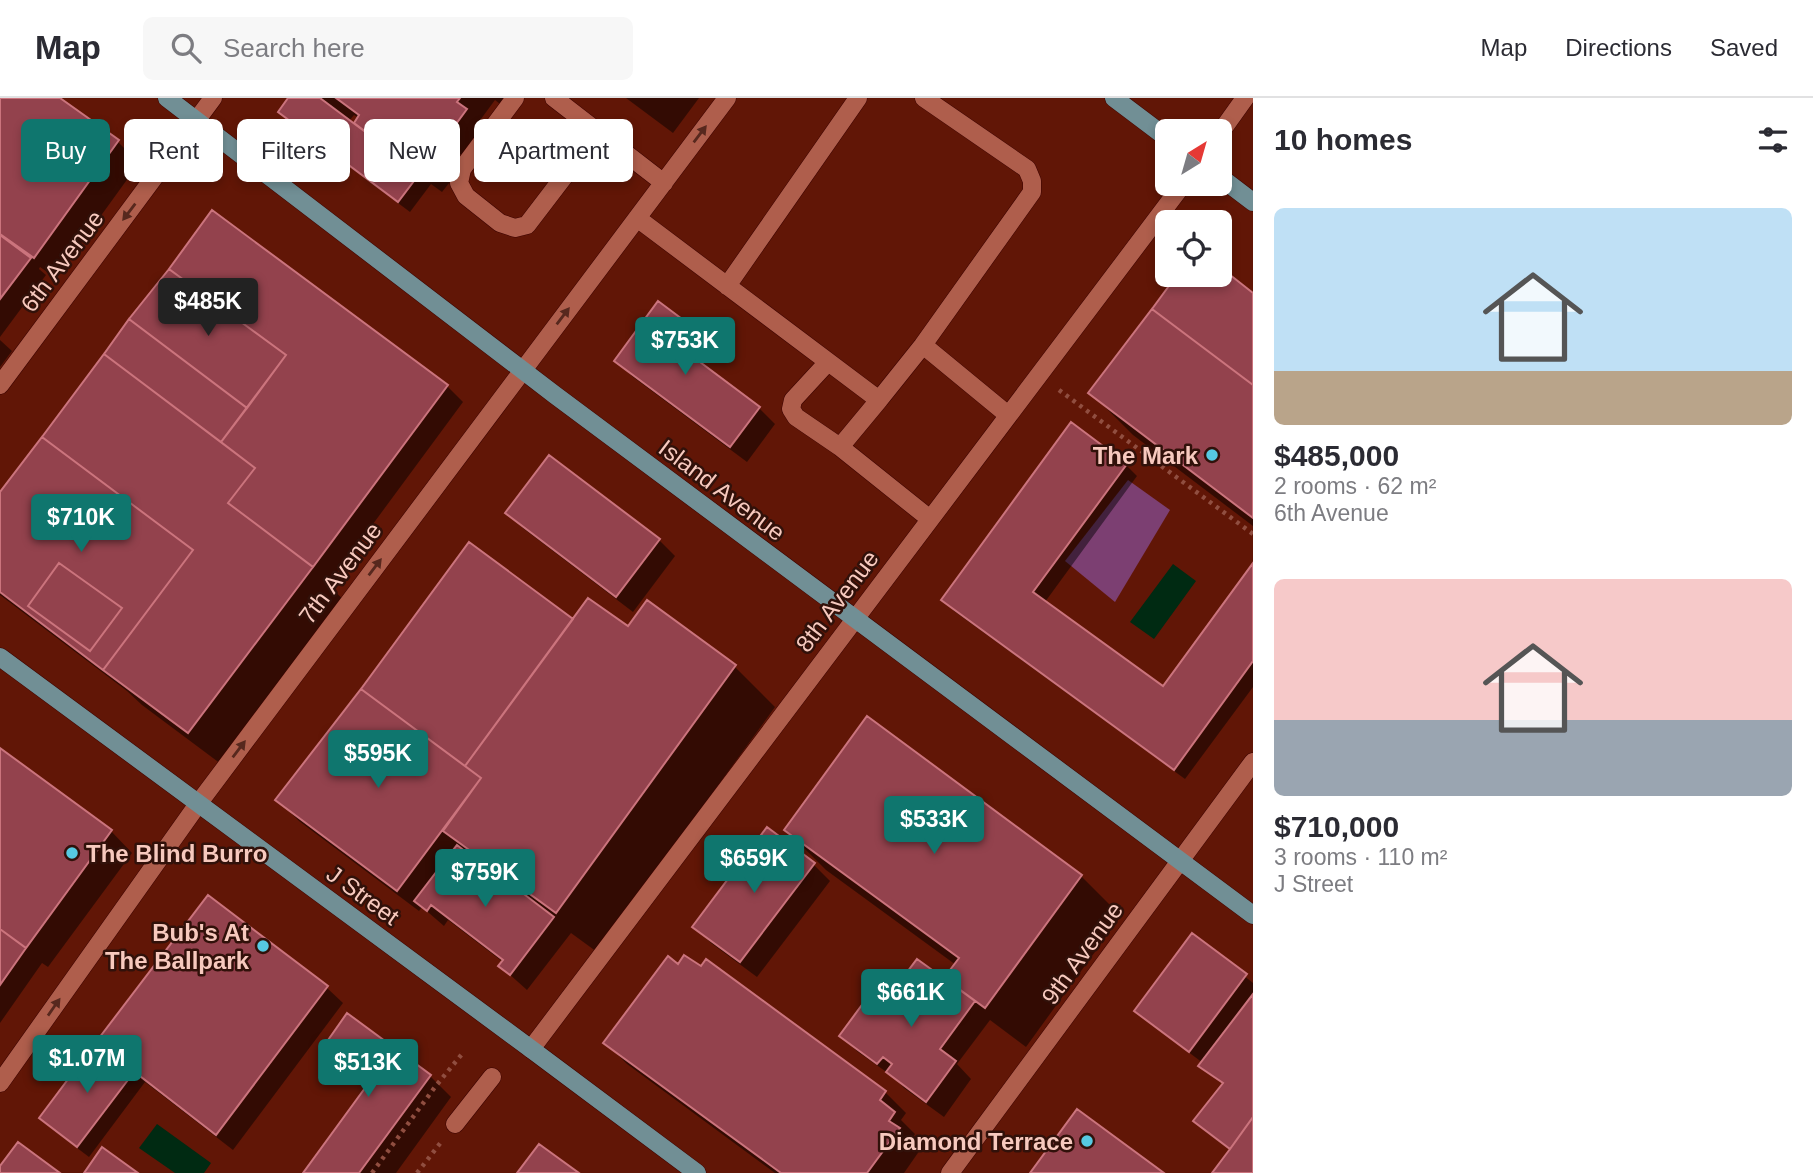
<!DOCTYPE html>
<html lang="en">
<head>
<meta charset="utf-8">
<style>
	body { margin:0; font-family:Arial,sans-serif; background:#f7f7f7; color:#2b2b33; height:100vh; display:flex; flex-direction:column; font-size:26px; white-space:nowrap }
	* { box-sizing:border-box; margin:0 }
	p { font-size:23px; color:#7c7c81 }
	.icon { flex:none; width:38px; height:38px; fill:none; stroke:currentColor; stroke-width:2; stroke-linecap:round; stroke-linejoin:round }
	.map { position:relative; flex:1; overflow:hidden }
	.details { display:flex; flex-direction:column; background:#fff; width:560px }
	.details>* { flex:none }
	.top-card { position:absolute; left:21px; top:21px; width:665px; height:63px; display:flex; gap:14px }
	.needle { width:46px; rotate:37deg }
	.fabs { position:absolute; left:1155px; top:21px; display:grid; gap:14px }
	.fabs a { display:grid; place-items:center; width:77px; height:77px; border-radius:10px; background:#fff; box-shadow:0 4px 10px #0003; font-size:35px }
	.price { position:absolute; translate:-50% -60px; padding:0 16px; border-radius:7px; background:#0f766e; color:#fff; font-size:23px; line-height:46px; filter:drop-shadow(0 2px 4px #0008) }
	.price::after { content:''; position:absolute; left:50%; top:42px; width:21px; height:16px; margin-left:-10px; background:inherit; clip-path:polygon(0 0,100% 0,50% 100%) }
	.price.active { background:#222; color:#fff }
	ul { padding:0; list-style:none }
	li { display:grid; align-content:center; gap:14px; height:371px; padding:0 21px }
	li span { display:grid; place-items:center; height:217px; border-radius:10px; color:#555 }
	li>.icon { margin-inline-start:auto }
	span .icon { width:126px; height:126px; fill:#fffc; stroke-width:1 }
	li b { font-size:30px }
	h2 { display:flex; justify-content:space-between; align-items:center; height:84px; padding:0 21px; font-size:30px }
	.pill { padding:0 24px; border-radius:10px; background:#fff; box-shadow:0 4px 10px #0003; font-size:24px; line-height:63px }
	.pill.active { background:#0f766e; color:#fff }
	header { display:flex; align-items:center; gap:42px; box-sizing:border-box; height:98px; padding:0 35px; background:#fff; border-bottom:2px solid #e1e1e2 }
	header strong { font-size:33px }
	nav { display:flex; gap:38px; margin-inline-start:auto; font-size:24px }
	.search { width:490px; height:63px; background:#f7f7f7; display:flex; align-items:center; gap:18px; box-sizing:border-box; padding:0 24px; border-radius:10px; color:#7c7c81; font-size:26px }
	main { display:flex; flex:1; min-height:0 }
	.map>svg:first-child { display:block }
</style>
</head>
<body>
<header>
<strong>Map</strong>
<div class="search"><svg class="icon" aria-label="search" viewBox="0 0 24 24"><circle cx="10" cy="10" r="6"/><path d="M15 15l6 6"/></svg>Search here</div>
<nav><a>Map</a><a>Directions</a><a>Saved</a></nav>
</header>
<main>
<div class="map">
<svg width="1253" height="1075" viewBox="0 0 1253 1075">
	<rect width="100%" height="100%" fill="#611606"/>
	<path fill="#7c3f72" d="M 1128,382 L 1170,412 L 1115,504 L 1065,463 Z"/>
	<path fill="#002a12" d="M 1173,466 L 1196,483 L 1154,541 L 1130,524 Z
		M 157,1026 L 211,1065 L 204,1075 L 175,1075 L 139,1050 Z"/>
	<path fill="#0007" fill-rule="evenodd" d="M 0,0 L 58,0 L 118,44 L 139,65 L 56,180 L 40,169 L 39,171 L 46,177 L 0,239 Z
		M 290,0 L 505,0 L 500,6 L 495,2 L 478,25 L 487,34 L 467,61 L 460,56 L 451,69 L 457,75 L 442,94 L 431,86 L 410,114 L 291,25 L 280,14 ZM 354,17 L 359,20 L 363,31 L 361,33 L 349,23 ZM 405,56 L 409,59 L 412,68 L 410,69 L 400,62 Z
		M 626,0 L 699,0 L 673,35 Z
		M 212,115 L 447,288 L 463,304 L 328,487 L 348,506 L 225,669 L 142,607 L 127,593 L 0,497 L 0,397 Z
		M 1220,172 L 1253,197 L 1253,428 L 1133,337 L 1091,295 L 1179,177 L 1220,177 Z
		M 659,206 L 689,229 L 705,245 L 693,261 L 759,310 L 775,326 L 747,364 L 633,279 L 617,263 Z
		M 0,242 L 12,253 L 0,269 Z
		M 1126,367 L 1137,378 L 1045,504 L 1163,591 L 1253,468 L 1253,589 L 1185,681 L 954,513 L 944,502 Z
		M 507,415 L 659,442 L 675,458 L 633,514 L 524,431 Z
		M 470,447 L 573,523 L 628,531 L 647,505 L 735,569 L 775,609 L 597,854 L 571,835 L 527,892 L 500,868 L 503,864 L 448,822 L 444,828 L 422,809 L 419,813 L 299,723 L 278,702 L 362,592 ZM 492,778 L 511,791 L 506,797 L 488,783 Z
		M 867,621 L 1081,778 L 1121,818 L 1026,949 L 990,922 L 957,966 L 971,981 L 944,1019 L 904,990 L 895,980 L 858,954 L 841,938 L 884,909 L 952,888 L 956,867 L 826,772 L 786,732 Z
		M 0,652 L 111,733 L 132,755 L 48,869 L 42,865 L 0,925 Z
		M 813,766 L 830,783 L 757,879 L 711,845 L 695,829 Z
		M 209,800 L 326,889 L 343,905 L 233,1052 L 145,984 L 89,1059 L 52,1031 L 41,1020 Z
		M 1193,837 L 1253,885 L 1253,1075 L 1214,1075 L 1231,1052 L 1206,1034 L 1196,1023 L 1224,987 L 1201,967 L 1203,965 L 1147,923 L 1136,913 Z
		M 328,945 L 430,978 L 451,999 L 396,1075 L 305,1075 L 372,983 L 349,966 Z
		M 606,945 L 885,994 L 906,1015 L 901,1022 L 915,1036 L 911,1043 L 920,1052 L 904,1075 L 775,1075 L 627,966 Z"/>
	<path fill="#93424d" stroke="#cb747d" stroke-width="2" d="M 0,0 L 60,0 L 119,42 L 34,160 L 0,136 Z
		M 288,0 L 320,0 L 420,75 L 398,104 L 278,14 Z
		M 336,0 L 460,0 L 457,4 L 467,11 L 445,41 L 438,36 L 430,47 L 437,53 L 420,75 L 404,62 L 409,55 L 383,36 L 378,43 L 354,25 L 359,17 Z
		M 212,112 L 448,287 L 313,469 L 228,405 L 255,370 L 221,344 L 286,257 L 169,171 Z
		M 0,137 L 31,160 L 0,201 Z
		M 1220,169 L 1253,195 L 1253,287 L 1152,211 L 1177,177 L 1220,177 Z
		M 169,171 L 286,257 L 247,310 L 129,221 Z
		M 658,203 L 690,227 L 676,246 L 760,309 L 730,349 L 614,263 Z
		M 1152,211 L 1253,287 L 1253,420 L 1088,295 Z
		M 129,221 L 247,310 L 221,344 L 104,256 Z
		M 104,256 L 255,370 L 228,405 L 313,469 L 188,635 L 103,572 L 193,452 L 42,339 Z
		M 1071,324 L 1127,366 L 1033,494 L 1163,588 L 1253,465 L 1253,563 L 1174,672 L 941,502 Z
		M 42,339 L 193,452 L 103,572 L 0,494 L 0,394 Z
		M 549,357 L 660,441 L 616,499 L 505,415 Z
		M 469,444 L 573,521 L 465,668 L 361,591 Z
		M 59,465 L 122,510 L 90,553 L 28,508 Z
		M 588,500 L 628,528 L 647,502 L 736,567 L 556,815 L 443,733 L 481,680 L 465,668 Z
		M 361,591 L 481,680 L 397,793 L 275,702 Z
		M 867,618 L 1082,777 L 985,910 L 944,880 L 959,860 L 784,732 Z
		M 0,650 L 112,732 L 26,850 L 0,831 Z
		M 767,729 L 815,765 L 740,864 L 692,829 Z
		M 457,747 L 476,762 L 471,768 L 506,794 L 512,787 L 554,819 L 510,877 L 498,868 L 503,862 L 431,807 L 427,813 L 414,803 Z
		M 208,797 L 328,888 L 216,1037 L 96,944 Z
		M 0,831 L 26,850 L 0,887 Z
		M 1192,835 L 1247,876 L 1189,954 L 1134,913 Z
		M 684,857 L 701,868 L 706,861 L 886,993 L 880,1002 L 895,1014 L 889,1023 L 900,1030 L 867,1075 L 781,1075 L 603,945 L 668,858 L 678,866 Z
		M 917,861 L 975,903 L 940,951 L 956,963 L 926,1004 L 886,974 L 892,966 L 883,959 L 877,966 L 839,938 L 870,896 L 883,906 Z
		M 1253,896 L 1253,1019 L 1230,1051 L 1193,1023 L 1223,985 L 1198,968 Z
		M 347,915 L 431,977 L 359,1075 L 303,1075 L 373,979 L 326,945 Z
		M 96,944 L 134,974 L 77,1049 L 39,1020 Z
		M 1077,1011 L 1164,1075 L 1030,1075 Z
		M 1253,1019 L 1253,1075 L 1212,1075 L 1230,1051 Z
		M 18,1044 L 60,1075 L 0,1075 L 0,1068 Z
		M 539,1046 L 579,1075 L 517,1075 Z
		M 102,1049 L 138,1075 L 84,1075 Z"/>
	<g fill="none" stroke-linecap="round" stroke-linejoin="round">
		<g stroke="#3c0300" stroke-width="19">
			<path id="minor" d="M 515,0 L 462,71 L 459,85 L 466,98 L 500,125 L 515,130 L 527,127 L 598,34
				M 554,0 L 664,85
				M 1220,35 L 1245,0
				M 637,120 L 879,302 L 840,349 L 930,421
				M 727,188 L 858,0
				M 923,247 L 1032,94 L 1032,83 L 1027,71 L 924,0
				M 828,264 L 793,302 L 791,311 L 796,319 L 840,349
				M 0,287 L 213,0
				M 879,302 L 923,247 L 1008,317
				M 531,951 L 1183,86
				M 0,985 L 198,706 L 727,0
				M 455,1026 L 492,979
				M 950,1075 L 1253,664"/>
		</g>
		<g stroke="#3c0300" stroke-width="19">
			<path id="major" d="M 167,0 L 555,297 L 1253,817
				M 1114,0 L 1167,40
				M 1220,79 L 1253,104
				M 0,559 L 531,951 L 697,1075"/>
		</g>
		<path stroke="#904e40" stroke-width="4.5" stroke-dasharray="3.5 5" stroke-linecap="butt" d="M 1059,292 L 1253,436
			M 372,1075 L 435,989 L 462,956
			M 417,1075 L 442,1043"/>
		<use href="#minor" stroke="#af5e4c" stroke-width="18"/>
		<use href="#major" stroke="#718f95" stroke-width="18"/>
	</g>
	<defs><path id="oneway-solid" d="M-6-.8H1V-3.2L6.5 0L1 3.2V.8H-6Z" transform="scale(1.75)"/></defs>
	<g fill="#57281e">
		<use href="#oneway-solid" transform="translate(700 36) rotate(-53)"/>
		<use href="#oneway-solid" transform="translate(129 114) rotate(127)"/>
		<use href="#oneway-solid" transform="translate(563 218) rotate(-53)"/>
		<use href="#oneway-solid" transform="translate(375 469) rotate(-53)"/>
		<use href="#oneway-solid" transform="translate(239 651) rotate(-53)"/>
		<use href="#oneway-solid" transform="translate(54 909) rotate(-55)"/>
	</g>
	<g fill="#56c9e1" stroke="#31110a" stroke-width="2.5">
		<circle cx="1212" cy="357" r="7"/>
		<circle cx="72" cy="755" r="7"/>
		<circle cx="263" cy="848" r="7"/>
		<circle cx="1087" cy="1043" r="7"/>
	</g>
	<g text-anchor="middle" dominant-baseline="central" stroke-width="5" stroke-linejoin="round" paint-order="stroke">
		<g font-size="24" fill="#f7c9be" stroke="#31110a">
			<text transform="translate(62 163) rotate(-53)">6th Avenue</text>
			<text transform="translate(722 392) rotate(37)">Island Avenue</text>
			<text transform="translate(340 475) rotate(-53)">7th Avenue</text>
			<text transform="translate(837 503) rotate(-53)">8th Avenue</text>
			<text transform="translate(363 797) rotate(36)">J Street</text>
			<text transform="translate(1082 855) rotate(-54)">9th Avenue</text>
		</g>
		<g font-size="24" font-weight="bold" fill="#f7c9be" stroke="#31110a" text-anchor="end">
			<text x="1198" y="357">The Mark</text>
			<text x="86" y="755" text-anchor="start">The Blind Burro</text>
			<text x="249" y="834">Bub's At<tspan x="249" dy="28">The Ballpark</tspan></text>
			<text x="1073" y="1043">Diamond Terrace</text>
		</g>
	</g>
</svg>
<div class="fabs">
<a><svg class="needle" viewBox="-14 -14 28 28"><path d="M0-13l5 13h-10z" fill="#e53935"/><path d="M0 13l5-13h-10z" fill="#7c7c81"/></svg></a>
<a><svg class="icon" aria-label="locate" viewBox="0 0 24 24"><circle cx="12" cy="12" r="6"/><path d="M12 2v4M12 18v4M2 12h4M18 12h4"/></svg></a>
</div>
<b class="price active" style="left:208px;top:240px">$485K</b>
<b class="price" style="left:685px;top:279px">$753K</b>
<b class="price" style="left:81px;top:456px">$710K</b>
<b class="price" style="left:378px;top:692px">$595K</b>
<b class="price" style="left:934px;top:758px">$533K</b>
<b class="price" style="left:754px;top:797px">$659K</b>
<b class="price" style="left:485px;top:811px">$759K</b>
<b class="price" style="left:911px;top:931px">$661K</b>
<b class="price" style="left:87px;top:997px">$1.07M</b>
<b class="price" style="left:368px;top:1001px">$513K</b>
<div class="top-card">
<a class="pill active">Buy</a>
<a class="pill">Rent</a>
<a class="pill">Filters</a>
<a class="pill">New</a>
<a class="pill">Apartment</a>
</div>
</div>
<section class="details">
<h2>10 homes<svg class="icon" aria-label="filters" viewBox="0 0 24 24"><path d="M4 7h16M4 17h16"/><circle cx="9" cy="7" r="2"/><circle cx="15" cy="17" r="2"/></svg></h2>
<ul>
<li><span style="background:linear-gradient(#bfe0f5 75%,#b9a48a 0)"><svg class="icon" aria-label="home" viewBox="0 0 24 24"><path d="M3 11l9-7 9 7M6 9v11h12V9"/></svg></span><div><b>$485,000</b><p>2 rooms · 62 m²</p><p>6th Avenue</p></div></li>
<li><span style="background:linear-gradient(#f6c9c9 65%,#9aa5b1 0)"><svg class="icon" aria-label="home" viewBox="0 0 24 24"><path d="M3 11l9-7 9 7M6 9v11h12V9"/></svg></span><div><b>$710,000</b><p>3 rooms · 110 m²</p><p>J Street</p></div></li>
</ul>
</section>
</main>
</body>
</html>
